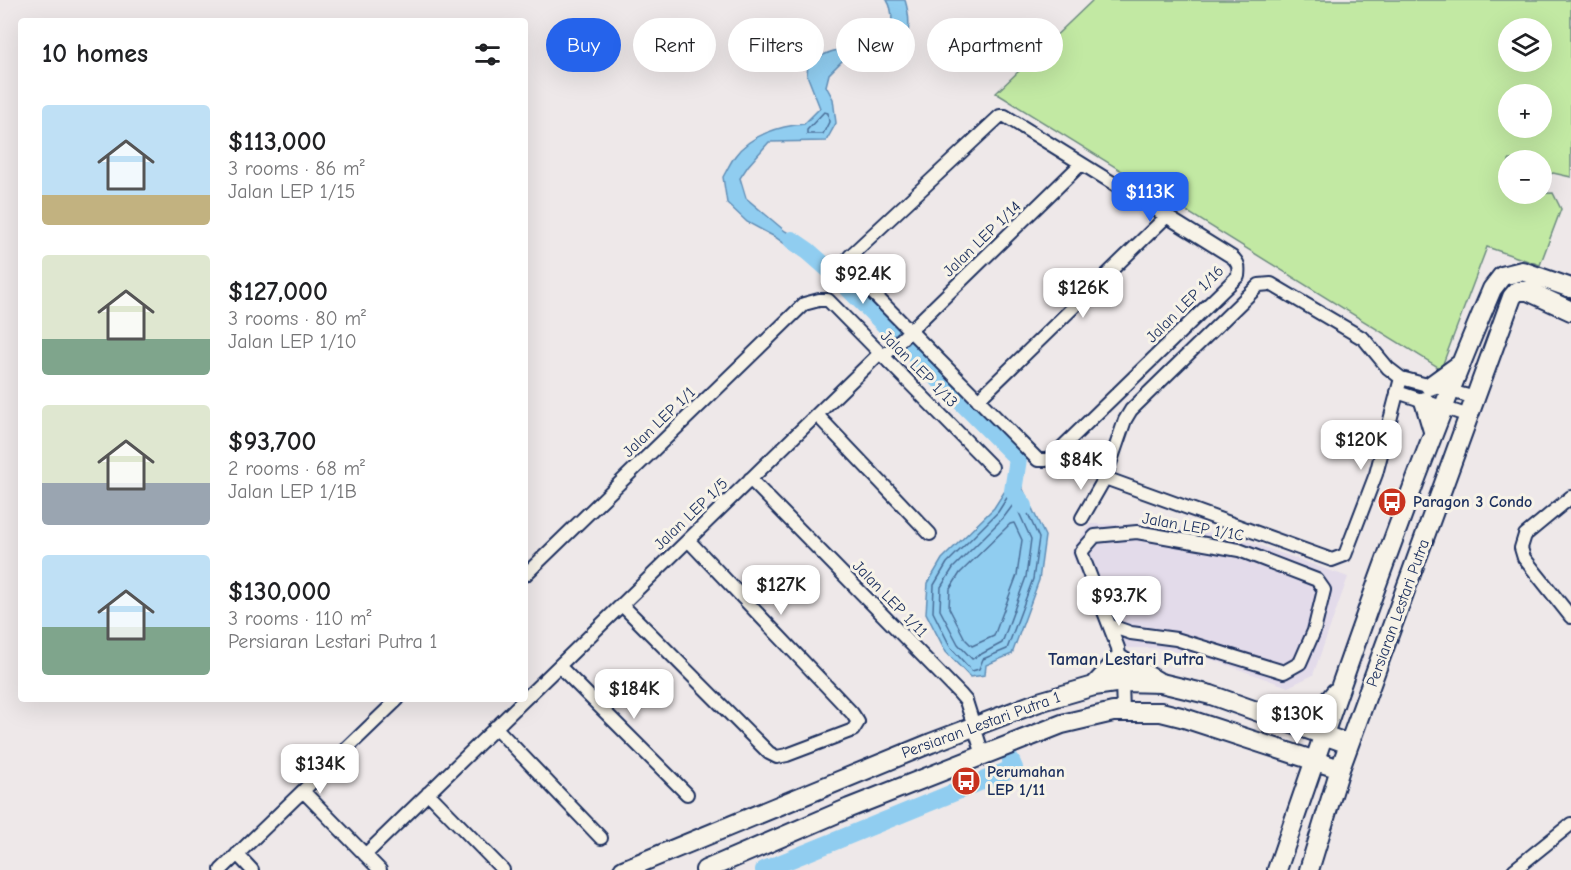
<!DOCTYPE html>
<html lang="en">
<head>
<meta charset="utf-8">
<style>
	body { margin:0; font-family:"Comic Neue",sans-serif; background:#f2f2f2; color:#202124; height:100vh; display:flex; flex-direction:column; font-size:22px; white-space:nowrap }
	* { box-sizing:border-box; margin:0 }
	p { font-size:20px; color:#757577 }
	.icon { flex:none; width:33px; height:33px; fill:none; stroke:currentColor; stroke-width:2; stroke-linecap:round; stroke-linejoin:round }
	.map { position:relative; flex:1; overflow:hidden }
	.drawer { position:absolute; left:18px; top:18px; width:510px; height:684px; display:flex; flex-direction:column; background:#fff; border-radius:6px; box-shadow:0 6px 24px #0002 }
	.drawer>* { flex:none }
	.hud { position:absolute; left:546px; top:18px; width:570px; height:54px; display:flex; gap:12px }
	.controls { position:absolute; left:1498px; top:18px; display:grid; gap:12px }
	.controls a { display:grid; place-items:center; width:54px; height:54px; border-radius:50%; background:#fff; box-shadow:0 6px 24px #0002; font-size:30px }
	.price { position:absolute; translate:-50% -51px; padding:0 14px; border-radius:12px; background:#fff; color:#222; font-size:20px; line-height:39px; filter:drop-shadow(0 2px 3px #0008) }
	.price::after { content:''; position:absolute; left:50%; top:36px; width:18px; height:14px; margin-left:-9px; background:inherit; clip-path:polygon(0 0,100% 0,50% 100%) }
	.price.on { background:#2563eb; color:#fff }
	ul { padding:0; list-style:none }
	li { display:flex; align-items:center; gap:18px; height:150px; padding:0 24px }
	li span { display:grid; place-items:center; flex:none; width:168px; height:120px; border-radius:6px; color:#555 }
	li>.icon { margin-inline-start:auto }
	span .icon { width:72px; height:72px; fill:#fffc; stroke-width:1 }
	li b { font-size:26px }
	h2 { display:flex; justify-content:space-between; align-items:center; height:72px; padding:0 24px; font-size:26px }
	.tag { padding:0 21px; border-radius:27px; background:#fff; box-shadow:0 6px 24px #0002; font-size:21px; line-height:54px }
	.tag.on { background:#2563eb; color:#fff }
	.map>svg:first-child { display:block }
</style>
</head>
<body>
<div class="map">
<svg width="1571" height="870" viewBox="0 0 1571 870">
	<rect width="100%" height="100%" fill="#eee8e9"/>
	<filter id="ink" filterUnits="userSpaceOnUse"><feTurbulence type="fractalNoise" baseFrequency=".0167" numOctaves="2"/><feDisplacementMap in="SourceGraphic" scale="12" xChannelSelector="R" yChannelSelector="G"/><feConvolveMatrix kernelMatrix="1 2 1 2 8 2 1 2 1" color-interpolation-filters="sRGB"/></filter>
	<g filter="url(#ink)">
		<path fill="#e3dbea" d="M 1090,524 L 1170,525 L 1241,539 L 1348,577 L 1313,675 L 1288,687 L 1208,658 L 1157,648 L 1110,648 L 1071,552 Z"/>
		<path fill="#c2e9a3" stroke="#6e8c80" stroke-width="1.5" fill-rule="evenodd" d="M 1093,0 L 1571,0 L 1571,177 L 1553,173 L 1542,177 L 1542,160 L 1509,160 L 1509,194 L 1553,193 L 1561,209 L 1540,265 L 1487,247 L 1441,369 L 996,93 ZM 1509,28 L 1542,28 L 1542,62 L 1509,62 ZM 1509,94 L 1542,94 L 1542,128 L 1509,128 Z"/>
		<path fill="#90cdf0" stroke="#618eb6" stroke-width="1.5" d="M 887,0 L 905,0 C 908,10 910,22 908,33 C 906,49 888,65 872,66 C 865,66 854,59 845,58 L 829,74 L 826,86 L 833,99 L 836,123 L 826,141 L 769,142 L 748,166 L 740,178 L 746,198 L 785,231 L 816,249 L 807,260 L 775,237 L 747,222 L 727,203 L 723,177 C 727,170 730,163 735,156 C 750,135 780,126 804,124 L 820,108 L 807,75 L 808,65 C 817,59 827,51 839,50 C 855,49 866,51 883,46 C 891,33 896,15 887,0 Z
			M 1008,486 L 1022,487 L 1045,536 L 1039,580 L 1012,654 L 986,665 L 985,675 L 970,677 L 946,652 L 926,613 L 928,583 L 942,559 L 994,508 Z"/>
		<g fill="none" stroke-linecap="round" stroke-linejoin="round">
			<path stroke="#4a6e98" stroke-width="1.5" d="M 824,112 L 828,113 L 829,122 L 823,134 L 807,134 L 807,130 Z
				M 1010,493 L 1019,494 L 1039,538 L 1033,579 L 1007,649 L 983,659 L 979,669 L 972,671 L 951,648 L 933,612 L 934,585 L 947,563 L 998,512 Z
				M 1013,505 L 1016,506 L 1031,539 L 1026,577 L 1002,643 L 972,659 L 958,644 L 940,610 L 941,587 L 953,568 L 1004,517 Z
				M 1014,523 L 1022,540 L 1017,575 L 994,636 L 972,646 L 965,639 L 949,608 L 950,589 L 960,573 L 1010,524 Z"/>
			<path stroke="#90cdf0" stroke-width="18" d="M 792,240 L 808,251 L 833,273 L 1018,459 L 1013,491 L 1024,506
				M 764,870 L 1014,768 L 1011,761"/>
			<g stroke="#1b2f5e" stroke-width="16">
				<path id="street" d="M 1000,116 L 1005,116 L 1232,257 C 1239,263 1239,267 1238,276 L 1051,458 L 1046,460 L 1038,460 L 848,268 L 847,262 L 850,256 Z
					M 884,356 L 1081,164
					M 1397,392 L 1469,416
					M 978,400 L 1167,216
					M 817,415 L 930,534
					M 1105,478 L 1332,560 L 1345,555 L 1376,474 L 1401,378
					M 750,479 L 960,694 L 966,701 L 983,755
					M 1571,497 L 1525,535 L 1521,548 L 1524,558 L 1571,617
					M 1082,518 L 1105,478 L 1125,420 L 1131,410 L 1259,285 L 1271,284 L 1364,339 L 1388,368 L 1401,378 L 1476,398
					M 525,575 L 804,304 L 819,300 L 828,300 L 992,467
					M 622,605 L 769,753 L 777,757 L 787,755 L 853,730 L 858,722 L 852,713 L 688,540
					M 1111,626 L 1131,633 L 1176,639 L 1284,672 L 1300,663 L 1314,631 L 1324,590 L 1317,580 L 1239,550 L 1137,532 L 1095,536 L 1081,552 L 1118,648 L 1122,682 L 1123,712
					M 559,666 L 687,794
					M 525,699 L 880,353
					M 495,727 L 601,838
					M 303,791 L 380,870
					M 428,793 L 503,870
					M 237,854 L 252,870
					M 365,855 L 525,699
					M 221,870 L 398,699
					M 1514,870 L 1571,824"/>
			</g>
			<g stroke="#1b2f5e" stroke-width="22">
				<path id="secondary" d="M 1517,291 L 1528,291 L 1571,311
					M 1430,386 L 1459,365
					M 1424,401 L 1433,431
					M 1094,686 L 1119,659 L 1157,681
					M 1285,721 C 1310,716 1319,714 1335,693
					M 623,870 L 931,743 L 1039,702 L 1094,686 L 1122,682 L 1161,683 L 1211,695 L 1349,744
					M 705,870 L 849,808 L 1062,724 L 1113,712 L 1161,712 L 1181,717 L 1340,769
					M 1277,870 C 1344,675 1411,479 1492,289 L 1502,276 L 1522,271 L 1571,288
					M 1309,870 L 1340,769 L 1512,297 L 1517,291"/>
			</g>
			<use href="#street" stroke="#f7f3e8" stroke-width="12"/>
			<use href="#secondary" stroke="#f7f3e8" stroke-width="18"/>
		</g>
	</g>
	<defs>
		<g id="bus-disc" transform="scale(1.5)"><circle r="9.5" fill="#c8321e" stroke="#f7f3e8"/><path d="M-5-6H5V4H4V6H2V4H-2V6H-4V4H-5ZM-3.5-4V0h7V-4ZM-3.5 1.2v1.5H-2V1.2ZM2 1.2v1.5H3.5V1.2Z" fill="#fff"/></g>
	</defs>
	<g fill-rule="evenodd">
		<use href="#bus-disc" x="1392" y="502"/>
		<use href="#bus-disc" x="966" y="781"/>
	</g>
	<g text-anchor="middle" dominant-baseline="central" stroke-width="6" stroke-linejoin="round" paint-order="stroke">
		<g font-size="16" fill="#1b2f5e" stroke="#f7f3e8">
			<text transform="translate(982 239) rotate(-44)">Jalan LEP 1/14</text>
			<text transform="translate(1185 304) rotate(-45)">Jalan LEP 1/16</text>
			<text transform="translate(919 369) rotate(45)">Jalan LEP 1/13</text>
			<text transform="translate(659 422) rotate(-44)">Jalan LEP 1/1</text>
			<text transform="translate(691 514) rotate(-44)">Jalan LEP 1/5</text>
			<text transform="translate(1193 527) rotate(10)">Jalan LEP 1/1C</text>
			<text transform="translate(890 599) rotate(46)">Jalan LEP 1/11</text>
			<text transform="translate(1398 613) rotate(-70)">Persiaran Lestari Putra</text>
			<text transform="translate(981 725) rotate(-20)">Persiaran Lestari Putra 1</text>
		</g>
		<g font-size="16" font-weight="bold" fill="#1b2f5e" stroke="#f7f3e8" text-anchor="start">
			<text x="1413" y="502">Paragon 3 Condo</text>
			<text x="987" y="772">Perumahan<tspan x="987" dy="18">LEP 1/11</tspan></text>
		</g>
		<g font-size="18" font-weight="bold" fill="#1b2f5e" stroke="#f7f3e8">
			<text x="1126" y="659">Taman Lestari Putra</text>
		</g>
	</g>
</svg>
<div class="controls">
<a><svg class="icon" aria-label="layers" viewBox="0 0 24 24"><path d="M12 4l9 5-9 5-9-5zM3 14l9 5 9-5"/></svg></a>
<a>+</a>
<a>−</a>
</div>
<b class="price on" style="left:1150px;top:223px">$113K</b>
<b class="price" style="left:863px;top:305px">$92.4K</b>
<b class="price" style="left:1083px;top:319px">$126K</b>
<b class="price" style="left:1361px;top:471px">$120K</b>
<b class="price" style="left:1081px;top:491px">$84K</b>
<b class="price" style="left:781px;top:616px">$127K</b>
<b class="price" style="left:1119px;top:627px">$93.7K</b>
<b class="price" style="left:634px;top:720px">$184K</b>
<b class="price" style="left:1297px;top:745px">$130K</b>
<b class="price" style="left:320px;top:795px">$134K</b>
<div class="hud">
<a class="tag on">Buy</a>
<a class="tag">Rent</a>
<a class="tag">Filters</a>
<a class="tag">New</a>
<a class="tag">Apartment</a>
</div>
<section class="drawer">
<h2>10 homes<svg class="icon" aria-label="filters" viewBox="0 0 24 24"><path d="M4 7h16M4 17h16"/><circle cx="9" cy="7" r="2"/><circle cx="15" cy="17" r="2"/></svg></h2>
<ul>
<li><span style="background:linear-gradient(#bfe0f5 75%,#c2b280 0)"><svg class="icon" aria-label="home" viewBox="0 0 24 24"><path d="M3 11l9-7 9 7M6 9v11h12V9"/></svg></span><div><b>$113,000</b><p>3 rooms · 86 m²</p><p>Jalan LEP 1/15</p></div></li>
<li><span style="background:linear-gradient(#dfe7d0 70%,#7fa58c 0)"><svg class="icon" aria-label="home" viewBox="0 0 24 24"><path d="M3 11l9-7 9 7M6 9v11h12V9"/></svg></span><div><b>$127,000</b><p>3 rooms · 80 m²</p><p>Jalan LEP 1/10</p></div></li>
<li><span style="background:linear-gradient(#dfe7d0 65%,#9aa5b1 0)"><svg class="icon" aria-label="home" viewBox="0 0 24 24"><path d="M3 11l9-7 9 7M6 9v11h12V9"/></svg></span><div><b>$93,700</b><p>2 rooms · 68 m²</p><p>Jalan LEP 1/1B</p></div></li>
<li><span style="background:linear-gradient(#bfe0f5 60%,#7fa58c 0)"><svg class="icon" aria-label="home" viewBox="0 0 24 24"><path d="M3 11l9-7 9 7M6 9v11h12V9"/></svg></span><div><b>$130,000</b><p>3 rooms · 110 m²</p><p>Persiaran Lestari Putra 1</p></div></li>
</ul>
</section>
</div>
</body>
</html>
